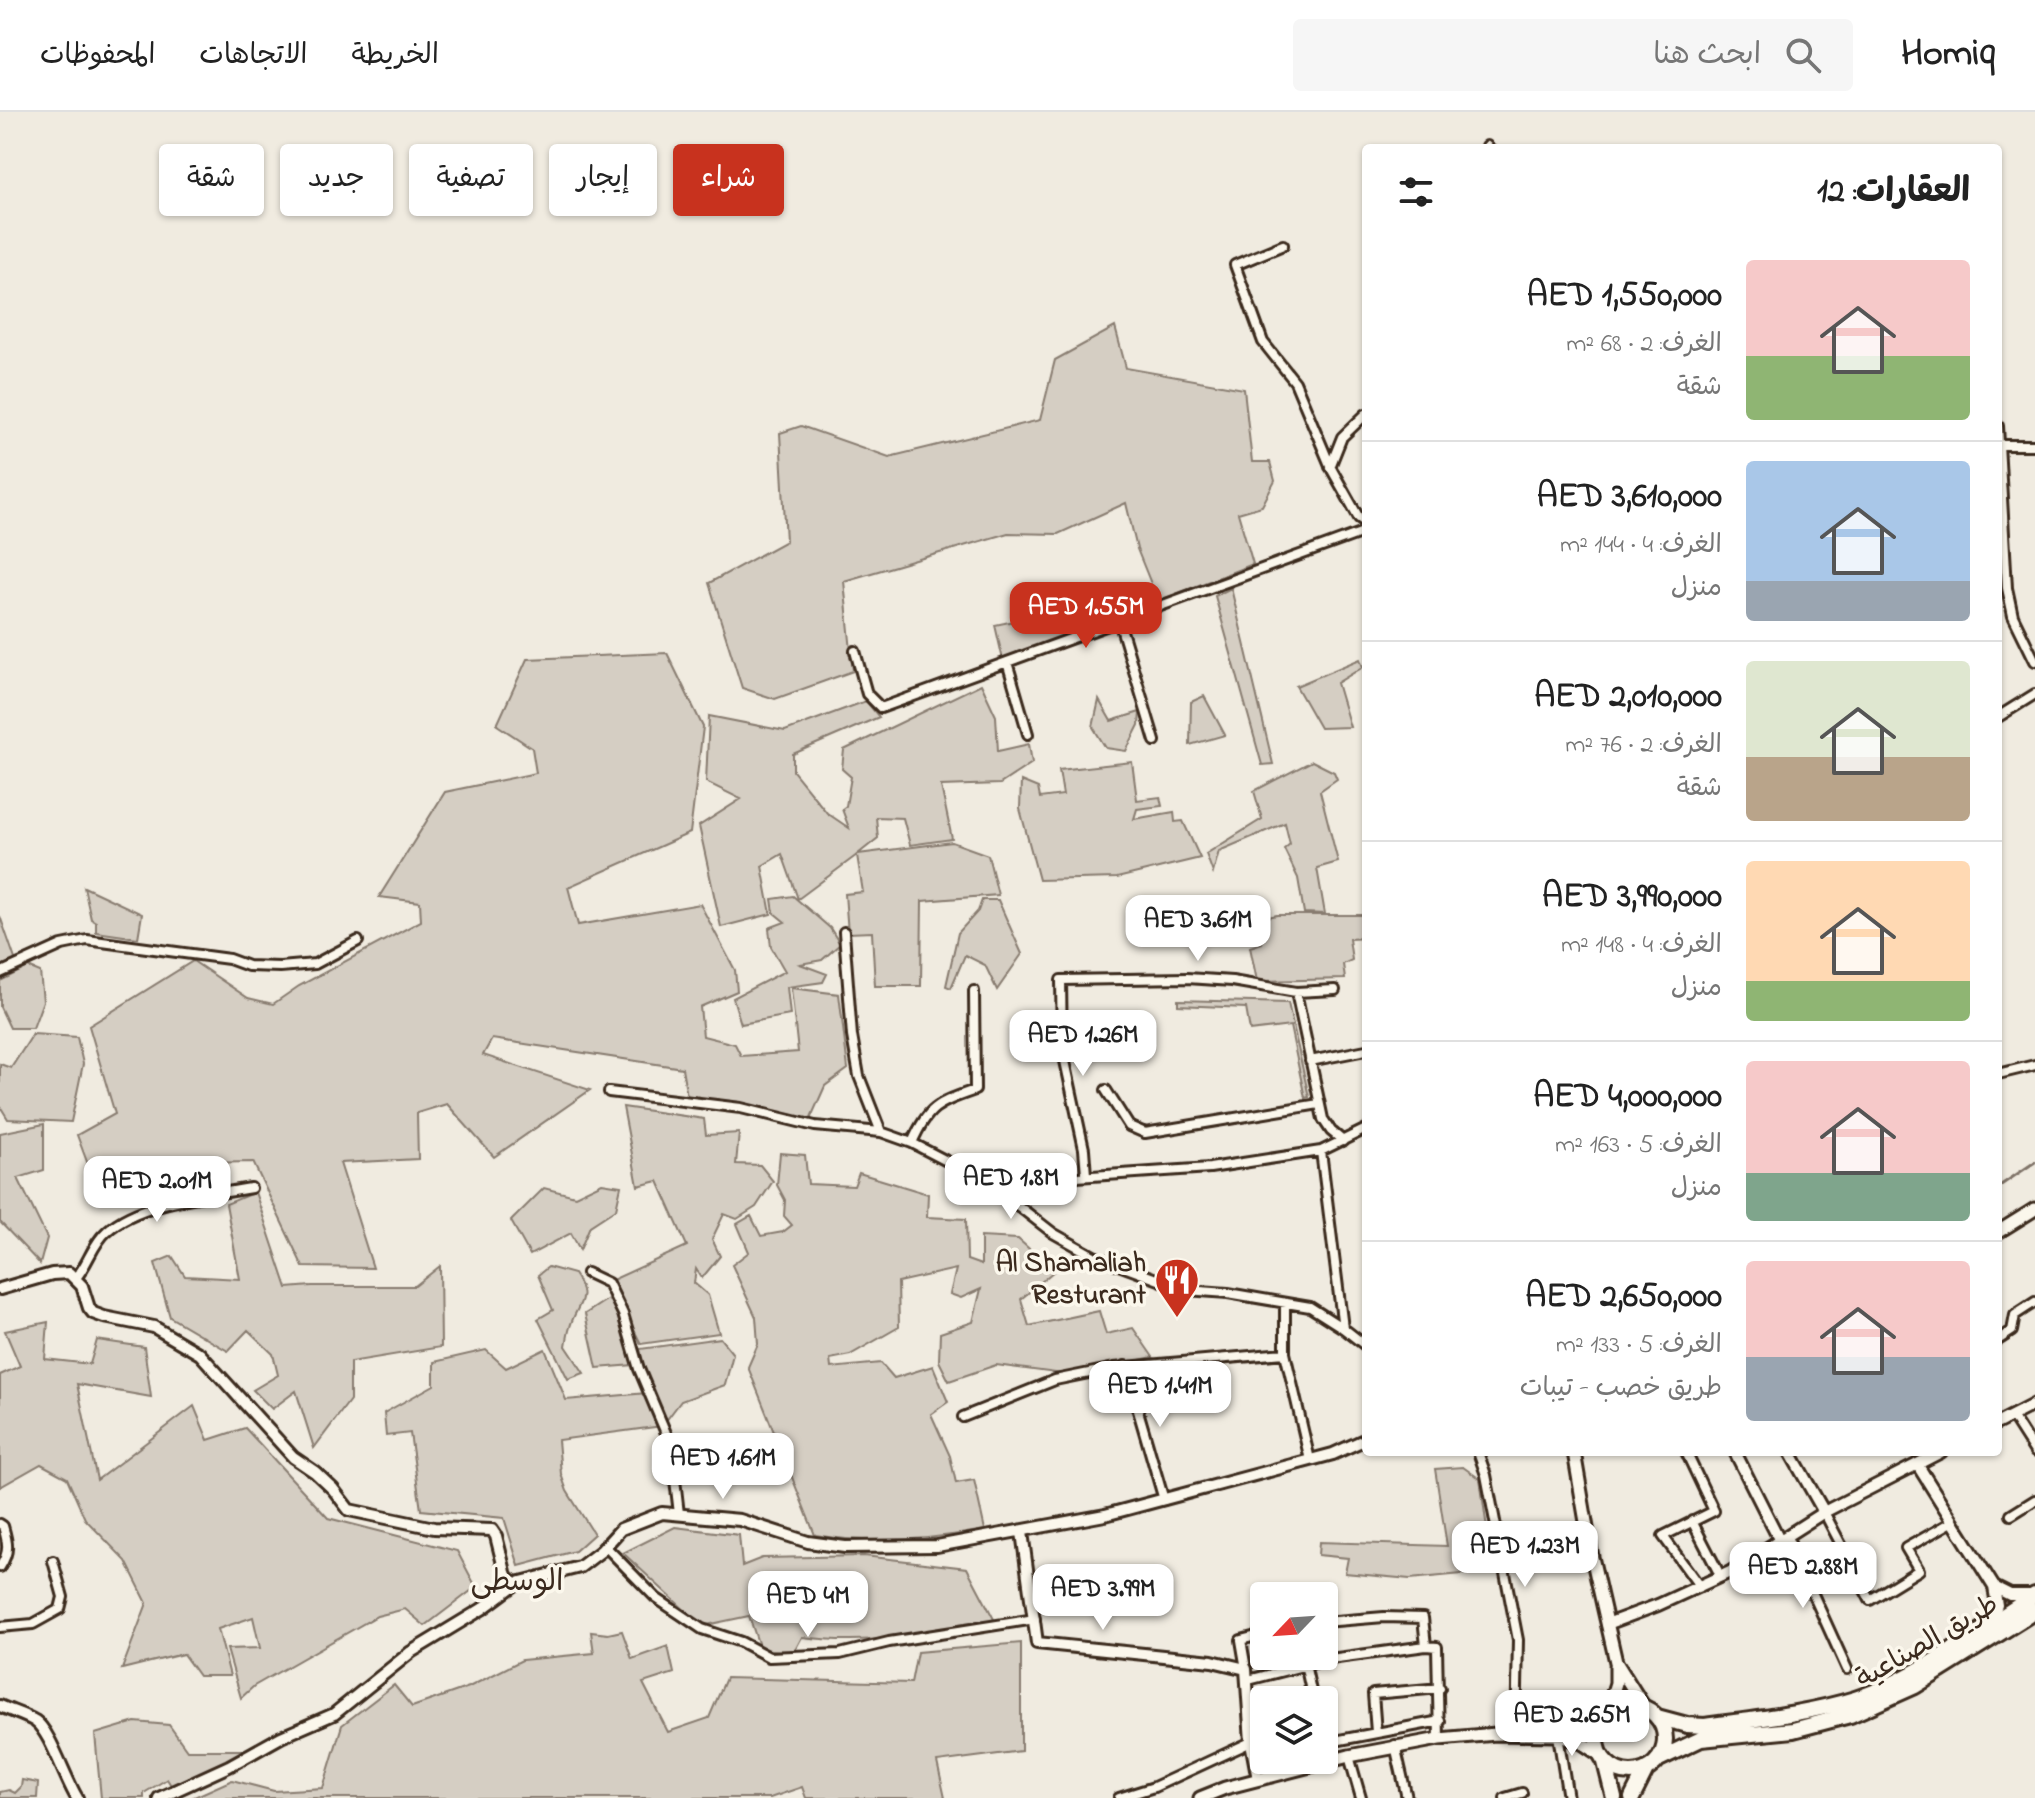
<!DOCTYPE html>
<html lang="ar">
<head>
<meta charset="utf-8">
<style>
	body { margin:0; font-family:"Indie Flower","Playpen Sans Arabic",sans-serif; background:#f6f6f6; color:#222; direction:rtl; height:100vh; display:flex; flex-direction:column; font-size:30px; white-space:nowrap }
	* { box-sizing:border-box; margin:0 }
	p { font-size:26px; color:#767676 }
	.icon { flex:none; width:44px; height:44px; fill:none; stroke:currentColor; stroke-width:2; stroke-linecap:round; stroke-linejoin:round }
	.map { position:relative; flex:1; overflow:hidden; direction:ltr }
	.drawer { position:absolute; left:1362px; top:32px; width:640px; height:1312px; display:flex; flex-direction:column; background:#fff; border-radius:8px; box-shadow:0 2px 6px #0004; direction:rtl }
	.drawer>* { flex:none }
	.hud { position:absolute; left:24px; top:32px; width:760px; height:72px; direction:rtl; display:flex; gap:16px }
	.needle { width:52px; rotate:245deg }
	.buttons { position:absolute; left:1250px; top:1470px; display:grid; gap:16px }
	.buttons a { display:grid; place-items:center; width:88px; height:88px; border-radius:8px; background:#fff; box-shadow:0 2px 6px #0004; font-size:40px }
	.price { position:absolute; translate:-50% -68px; padding:0 18px; border-radius:16px; background:#fff; color:#222; font-size:26px; line-height:52px; filter:drop-shadow(0 2px 4px #0008) }
	.price::after { content:''; position:absolute; left:50%; top:48px; width:24px; height:18px; margin-left:-12px; background:inherit; clip-path:polygon(0 0,100% 0,50% 100%) }
	.price.selected { background:#c8321e; color:#fff }
	ul { padding:0; list-style:none }
	li { display:flex; align-items:center; gap:24px; height:200px; padding:0 32px }
	li+li { border-top:2px solid #e0e0e0 }
	li span { display:grid; place-items:center; flex:none; width:224px; height:160px; border-radius:8px; color:#555 }
	li>.icon { margin-inline-start:auto }
	span .icon { width:96px; height:96px; fill:#fffc; stroke-width:1 }
	li b { font-size:34px }
	h2 { display:flex; justify-content:space-between; align-items:center; height:96px; padding:0 32px; font-size:34px }
	.chip { padding:0 28px; border-radius:8px; background:#fff; box-shadow:0 2px 6px #0004; font-size:28px; line-height:72px }
	.chip.selected { background:#c8321e; color:#fff }
	header { display:flex; align-items:center; gap:48px; box-sizing:border-box; height:112px; padding:0 40px; background:#fff; border-bottom:2px solid #e0e0e0 }
	header strong { font-size:38px }
	nav { display:flex; gap:44px; margin-inline-start:auto; font-size:28px }
	.search { width:560px; height:72px; background:#f6f6f6; display:flex; align-items:center; gap:20px; box-sizing:border-box; padding:0 28px; border-radius:8px; color:#767676; font-size:30px }
	.map>svg:first-child { display:block }
</style>
</head>
<body>
<header>
<strong>Homiq</strong>
<div class="search"><svg class="icon" aria-label="search" viewBox="0 0 24 24"><circle cx="10" cy="10" r="6"/><path d="M15 15l6 6"/></svg>ابحث هنا</div>
<nav><a>الخريطة</a><a>الاتجاهات</a><a>المحفوظات</a></nav>
</header>
<div class="map">
<svg width="2035" height="1686" viewBox="0 0 2035 1686">
	<rect width="100%" height="100%" fill="#f0ebe0"/>
	<filter id="ink" filterUnits="userSpaceOnUse"><feTurbulence type="fractalNoise" baseFrequency=".0125" numOctaves="2"/><feDisplacementMap in="SourceGraphic" scale="16" xChannelSelector="R" yChannelSelector="G"/><feConvolveMatrix kernelMatrix="1 2 1 2 8 2 1 2 1" color-interpolation-filters="sRGB"/></filter>
	<g filter="url(#ink)">
		<path fill="#d5cec3" stroke="#887c70" stroke-width="2" d="M 1115,215 L 1126,256 L 1244,277 L 1252,350 L 1270,350 L 1275,369 L 1262,394 L 1238,401 L 1253,452 L 1158,489 L 1137,437 L 1126,391 L 1058,422 L 1008,421 L 844,469 L 853,559 L 775,587 L 742,576 L 709,471 L 786,429 L 780,321 L 801,314 L 889,345 L 1040,308 L 1055,248 Z
			M 1231,476 L 1273,652 L 1262,653 L 1215,484 Z
			M 1085,494 L 1091,517 L 1003,548 L 995,513 Z
			M 667,541 L 703,615 L 690,721 L 568,775 L 578,813 L 700,792 L 735,858 L 737,879 L 700,895 L 703,924 L 735,932 L 741,944 L 798,940 L 791,876 L 839,882 L 848,957 L 825,974 L 809,1010 L 688,990 L 682,956 L 492,927 L 483,943 L 590,978 L 494,1045 L 447,992 L 417,1001 L 418,1047 L 340,1051 L 373,1156 L 303,1155 L 253,1050 L 201,1051 L 197,1089 L 179,1096 L 143,1056 L 96,1074 L 77,1023 L 115,1002 L 89,914 L 193,849 L 248,886 L 273,892 L 299,874 L 421,809 L 420,790 L 379,785 L 445,680 L 536,661 L 532,636 L 497,613 L 527,547 Z
			M 1360,547 L 1363,555 L 1337,571 L 1350,615 L 1320,616 L 1296,574 Z
			M 981,572 L 996,604 L 998,639 L 1029,632 L 1032,651 L 1000,672 L 941,674 L 952,727 L 910,733 L 903,706 L 876,705 L 878,726 L 858,742 L 952,730 L 988,743 L 998,783 L 922,789 L 921,874 L 875,874 L 872,820 L 848,821 L 845,782 L 863,780 L 857,743 L 798,787 L 782,742 L 762,754 L 771,802 L 721,815 L 699,714 L 741,687 L 706,670 L 709,604 L 785,619 L 866,589 L 879,605 L 793,642 L 793,659 L 827,701 L 849,716 L 842,697 L 846,694 L 851,665 L 842,657 L 844,638 Z
			M 1204,584 L 1225,623 L 1190,633 L 1191,590 Z
			M 1099,588 L 1111,609 L 1140,600 L 1139,613 L 1126,639 L 1106,636 L 1093,615 Z
			M 1312,649 L 1334,660 L 1337,667 L 1320,679 L 1338,750 L 1317,756 L 1325,802 L 1304,801 L 1298,766 L 1284,737 L 1290,732 L 1285,711 L 1219,739 L 1213,761 L 1206,742 L 1262,707 L 1254,679 Z
			M 1132,650 L 1137,688 L 1160,685 L 1162,694 L 1137,697 L 1134,707 L 1174,700 L 1175,710 L 1183,709 L 1200,746 L 1117,766 L 1039,768 L 1020,697 L 1021,669 L 1038,676 L 1040,686 L 1063,683 L 1059,658 Z
			M 84,775 L 142,802 L 138,826 L 96,820 L 96,810 L 91,807 Z
			M 793,784 L 830,816 L 840,832 L 822,848 L 800,852 L 827,862 L 823,870 L 787,875 L 790,903 L 741,912 L 733,886 L 785,859 L 771,835 L 769,816 L 785,810 L 774,801 L 772,787 Z
			M 982,788 L 998,788 L 1022,842 L 997,878 L 985,853 L 965,843 L 951,876 L 946,874 L 958,821 L 978,799 Z
			M 1277,803 L 1362,803 L 1366,826 L 1349,827 L 1352,848 L 1343,852 L 1345,867 L 1257,869 L 1250,835 L 1262,831 L 1258,817 L 1243,820 L 1240,811 Z
			M 0,804 L 16,850 L 0,855 Z
			M 28,855 L 40,860 L 43,889 L 33,916 L 10,916 L 0,895 L 0,869 Z
			M 1178,888 L 1288,891 L 1309,985 L 1305,986 L 1290,914 L 1250,919 L 1246,896 L 1178,893 Z
			M 33,922 L 77,925 L 83,952 L 71,1010 L 8,1007 L 0,994 L 0,952 L 11,956 Z
			M 623,995 L 704,1007 L 706,1023 L 739,1021 L 736,1052 L 760,1053 L 773,1069 L 756,1095 L 737,1107 L 724,1102 L 712,1127 L 720,1144 L 702,1166 L 696,1157 L 694,1171 L 708,1183 L 719,1221 L 641,1232 L 610,1169 L 687,1134 L 658,1069 L 638,1074 Z
			M 44,1012 L 44,1058 L 18,1066 L 47,1126 L 40,1152 L 0,1110 L 0,1021 Z
			M 780,1041 L 805,1043 L 808,1072 L 854,1074 L 859,1061 L 928,1082 L 927,1105 L 966,1107 L 967,1148 L 981,1153 L 981,1125 L 1018,1127 L 1054,1159 L 1021,1187 L 1029,1214 L 1099,1199 L 1106,1222 L 1133,1216 L 1153,1245 L 1071,1263 L 996,1253 L 949,1269 L 939,1249 L 940,1221 L 973,1210 L 981,1177 L 961,1186 L 950,1182 L 956,1157 L 898,1170 L 899,1215 L 850,1243 L 830,1247 L 831,1256 L 881,1251 L 894,1266 L 933,1254 L 948,1290 L 931,1302 L 950,1344 L 956,1371 L 974,1368 L 985,1418 C 929,1428 872,1433 815,1423 L 748,1255 L 758,1232 L 756,1205 L 732,1153 L 749,1140 L 737,1112 L 751,1104 L 761,1124 L 783,1120 L 792,1113 L 784,1104 L 785,1088 L 777,1073 Z
			M 602,1071 L 621,1074 L 616,1097 L 590,1114 L 580,1138 L 571,1121 L 530,1143 L 511,1109 L 544,1076 L 575,1084 Z
			M 255,1080 L 287,1176 L 312,1174 L 415,1174 L 440,1154 L 441,1235 L 350,1250 L 350,1288 L 314,1336 L 296,1279 L 272,1297 L 253,1278 L 278,1263 L 273,1242 L 248,1218 L 228,1239 L 170,1205 L 155,1151 L 172,1144 L 185,1164 L 240,1167 L 226,1092 Z
			M 548,1155 L 574,1162 C 592,1188 577,1190 570,1215 C 568,1221 567,1228 566,1234 L 584,1261 L 568,1267 L 538,1207 L 553,1198 L 538,1163 Z
			M 611,1185 L 634,1253 L 597,1256 L 585,1202 Z
			M 48,1210 L 45,1247 L 90,1252 L 97,1228 L 144,1235 L 151,1285 L 77,1272 L 97,1368 L 194,1294 L 208,1328 L 245,1316 L 328,1406 L 457,1439 L 476,1475 L 425,1514 L 405,1497 L 377,1504 L 254,1574 L 241,1586 L 227,1537 L 260,1536 L 253,1505 L 218,1517 L 230,1564 L 199,1564 L 183,1542 L 122,1557 L 147,1491 L 126,1449 L 85,1407 L 67,1366 L 41,1352 L 0,1375 L 0,1263 L 20,1254 L 5,1219 Z
			M 720,1226 L 733,1242 L 725,1273 L 681,1289 L 662,1314 L 558,1328 L 561,1362 L 567,1379 L 594,1422 L 575,1439 L 519,1454 L 504,1406 L 421,1398 L 410,1321 L 386,1324 L 384,1301 L 434,1273 L 434,1250 L 486,1238 L 506,1256 L 545,1237 L 566,1288 L 647,1281 L 640,1237 Z
			M 1463,1355 L 1480,1367 L 1493,1459 L 1410,1467 L 1345,1461 L 1348,1446 L 1318,1443 L 1319,1430 L 1447,1434 L 1435,1357 Z
			M 675,1415 L 739,1423 L 742,1454 L 762,1446 L 864,1444 L 967,1456 L 996,1511 C 932,1522 867,1534 802,1525 L 794,1540 L 760,1537 L 749,1504 L 702,1514 L 623,1441 Z
			M 622,1519 L 632,1547 L 668,1534 L 674,1561 L 643,1571 L 668,1620 L 709,1606 L 726,1566 L 911,1571 L 917,1540 L 1021,1531 L 1021,1639 L 937,1650 L 945,1686 L 806,1686 L 802,1675 L 770,1686 L 192,1686 L 232,1668 L 274,1679 L 323,1676 L 342,1613 L 394,1573 L 412,1595 L 469,1575 L 522,1548 L 594,1541 L 591,1520 L 608,1522 Z
			M 135,1610 L 169,1613 L 187,1638 L 258,1638 L 172,1675 L 167,1667 L 144,1681 L 144,1686 L 101,1686 L 95,1622 Z
			M 22,1668 L 38,1671 L 37,1686 L 0,1686 L 0,1680 L 9,1678 L 15,1681 L 21,1675 Z"/>
		<g fill="none" stroke-linecap="round" stroke-linejoin="round">
			<path stroke="#7f7367" stroke-width="3" d="M 1998,1075 L 2035,1050"/>
			<g stroke="#3b2a1e" stroke-width="14">
				<path id="minor" d="M 1487,34 L 1489,36
					M 1283,133 L 1235,153 L 1263,230 L 1295,270 L 1332,358 L 1359,406 L 1366,411
					M 1998,314 L 2007,476 L 2013,504 L 2035,549
					M 1998,333 L 2035,333
					M 1330,355 L 1342,325 L 1366,302
					M 1119,509 L 1155,629
					M 855,539 L 867,582 L 881,596 L 1366,419
					M 1007,550 L 1028,622
					M 1998,605 L 2035,582
					M 844,820 L 852,924 L 859,964 L 881,1020 L 912,1031 L 989,1071 L 1053,1121 L 1094,1144 L 1186,1178 L 1228,1181 L 1310,1195 L 1343,1216 L 1366,1234
					M 0,861 L 62,833 L 87,828 L 229,847 L 248,854 L 280,855 L 315,852 L 358,829
					M 1296,880 L 1323,1007 L 1331,1019 L 1343,1029
					M 1310,949 L 1366,938
					M 1998,962 L 2035,953
					M 1106,978 L 1129,1014 L 1145,1021 L 1319,992
					M 609,980 L 741,996 L 815,1014 L 881,1020
					M 912,1031 C 928,994 938,991 975,978 L 974,879
					M 1321,1039 L 1343,1216
					M 1086,1063 L 1084,1037 L 1062,935 L 1061,868 L 1187,866 L 1232,869 L 1296,880 L 1335,878
					M 990,1071 L 1210,1056 L 1321,1039 L 1366,1017
					M 587,1161 L 608,1171 L 623,1202 L 639,1257 L 671,1333 L 679,1402
					M 76,1166 C 88,1152 93,1131 107,1119 C 140,1089 208,1084 251,1076
					M 1285,1191 L 1285,1241 L 1310,1348
					M 1998,1228 L 2012,1219 L 2015,1203 L 2035,1190
					M 1125,1254 L 1164,1388
					M 2012,1304 L 2035,1340
					M 963,1305 L 1055,1268 L 1114,1256 L 1285,1241
					M 1478,1340 L 1486,1363 L 1518,1528 L 1516,1622
					M 1686,1340 L 1714,1399 L 1663,1424 L 1700,1475
					M 1824,1400 L 1870,1488 L 1919,1458 L 1906,1436 L 1952,1410
					M 2011,1403 L 2035,1388
					M 1692,1409 L 1721,1465
					M 0,1412 L 3,1414 C 8,1431 10,1440 0,1455
					M 1787,1425 L 1847,1557
					M 605,1434 L 656,1486 L 702,1517 L 741,1530 L 769,1545 L 840,1542 L 889,1530 L 1035,1507
					M 1324,1510 L 1384,1505 L 1423,1506 L 1426,1534 L 1437,1535 L 1439,1627
					M 0,1515 L 33,1512 L 60,1497 L 63,1485 L 53,1449
					M 1305,1552 L 1313,1588
					M 1246,1557 L 1241,1528 L 1264,1522
					M 1248,1568 L 1330,1547 L 1426,1534
					M 1376,1620 L 1373,1582 L 1440,1576
					M 1558,1623 L 1568,1686
					M 1324,1631 L 1440,1609
					M 1395,1633 L 1407,1686
					M 1349,1644 L 1361,1686
					M 1119,1686 L 1154,1675 L 1251,1630
					M 1505,1686 L 1522,1681"/>
			</g>
			<g stroke="#3b2a1e" stroke-width="16">
				<path id="tertiary" d="M 0,1177 L 52,1162 L 69,1161 L 82,1174 L 89,1196 L 93,1201 L 104,1205 L 154,1215 L 200,1242 L 293,1345 L 315,1360 L 333,1377 L 349,1398 L 434,1416 L 492,1418 L 496,1424 L 505,1460 L 507,1466 L 517,1471
					M 1998,1311 L 2035,1292
					M 1735,1340 L 1780,1429
					M 1790,1340 L 1824,1400
					M 1917,1352 L 1994,1475 L 1997,1493 L 1988,1513
					M 1022,1420 L 1037,1531 L 1212,1549 L 1246,1557 L 1251,1630 L 1258,1667
					M 1994,1475 L 2010,1483 L 2034,1483
					M 1607,1512 L 1658,1493 L 1730,1460 L 1824,1400 L 1941,1340
					M 0,1594 C 11,1599 25,1603 35,1609 C 50,1619 65,1667 77,1686
					M 159,1686 L 229,1654 L 281,1625 L 334,1602 L 411,1540 L 482,1497 L 517,1471 L 580,1455 L 601,1439 L 621,1417 L 662,1401 L 740,1408 L 808,1430 L 845,1435 L 937,1434 L 1105,1403 L 1333,1342 L 1366,1327"/>
			</g>
			<g stroke="#3b2a1e" stroke-width="17">
				<path id="secondary" d="M 1998,1120 L 2035,1097
					M 1574,1340 L 1592,1445 L 1616,1550 L 1644,1595
					M 1606,1603 L 1616,1571 L 1616,1554
					M 1560,1623 L 1604,1605
					M 1200,1686 L 1225,1676 L 1349,1644 L 1439,1627 L 1496,1622 L 1558,1623 L 1582,1631 L 1600,1643"/>
			</g>
			<g stroke="#3b2a1e" stroke-width="20">
				<path id="trunk" d="M1597 1627a34 34 0 1 1 68 0a34 34 0 1 1-68 0Z
					M 1657,1605 L 1687,1613 L 1705,1614 C 1755,1607 1806,1602 1855,1587 C 1917,1567 1980,1518 2035,1483
					M 1659,1647 L 1701,1627 L 1793,1618 L 1850,1603 L 1915,1574 L 2035,1499
					M 1605,1650 L 1614,1686
					M 1632,1686 L 1646,1658"/>
			</g>
			<use href="#minor" stroke="#fbf7ec" stroke-width="8"/>
			<use href="#tertiary" stroke="#fbf7ec" stroke-width="10"/>
			<use href="#secondary" stroke="#fbf7ec" stroke-width="11"/>
			<use href="#trunk" stroke="#fbf7ec" stroke-width="14"/>
		</g>
	</g>
	<defs>
		<g id="restaurant-pin" transform="scale(2.3)"><path d="M0 17L-7.5 6A9.5 9.5 0 1 1 7.5 6Z" fill="#c8321e" stroke="#fbf7ec"/><path d="M-5-6h1v4h1v-4h1v4h1v-4h1v5L-1.5 .5V6h-2V.5L-5-1ZM5-6V6H3V1.5H1.5Q1.5-4 5-6Z" fill="#fff"/></g>
	</defs>
	<g fill-rule="evenodd">
		<use href="#restaurant-pin" x="1177" y="1168"/>
	</g>
	<g text-anchor="middle" dominant-baseline="central" stroke-width="7" stroke-linejoin="round" paint-order="stroke">
		<g font-size="28" font-weight="bold" fill="#3b2a1e" stroke="#fbf7ec" text-anchor="end">
			<text x="1146" y="1152">Al Shamaliah<tspan x="1146" dy="32">Resturant</tspan></text>
		</g>
		<g font-size="28" fill="#3b2a1e" stroke="#fbf7ec">
			<text transform="translate(1928 1531) rotate(-30)">طريق الصناعية</text>
		</g>
		<g font-size="30" fill="#3b2a1e" stroke="#fbf7ec">
			<text x="517" y="1471">الوسطى</text>
		</g>
	</g>
</svg>
<div class="buttons">
<a><svg class="needle" viewBox="-14 -14 28 28"><path d="M0-13l5 13h-10z" fill="#e53935"/><path d="M0 13l5-13h-10z" fill="#767676"/></svg></a>
<a><svg class="icon" aria-label="layers" viewBox="0 0 24 24"><path d="M12 4l9 5-9 5-9-5zM3 14l9 5 9-5"/></svg></a>
</div>
<b class="price selected" style="left:1086px;top:538px">AED 1.55M</b>
<b class="price" style="left:1198px;top:851px">AED 3.61M</b>
<b class="price" style="left:1083px;top:966px">AED 1.26M</b>
<b class="price" style="left:1011px;top:1109px">AED 1.8M</b>
<b class="price" style="left:157px;top:1112px">AED 2.01M</b>
<b class="price" style="left:1160px;top:1317px">AED 1.41M</b>
<b class="price" style="left:723px;top:1389px">AED 1.61M</b>
<b class="price" style="left:1525px;top:1477px">AED 1.23M</b>
<b class="price" style="left:1803px;top:1498px">AED 2.88M</b>
<b class="price" style="left:1103px;top:1520px">AED 3.99M</b>
<b class="price" style="left:808px;top:1527px">AED 4M</b>
<b class="price" style="left:1572px;top:1646px">AED 2.65M</b>
<div class="hud">
<a class="chip selected">شراء</a>
<a class="chip">إيجار</a>
<a class="chip">تصفية</a>
<a class="chip">جديد</a>
<a class="chip">شقة</a>
</div>
<section class="drawer">
<h2>العقارات: 12<svg class="icon" aria-label="filters" viewBox="0 0 24 24"><path d="M4 7h16M4 17h16"/><circle cx="9" cy="7" r="2"/><circle cx="15" cy="17" r="2"/></svg></h2>
<ul>
<li><span style="background:linear-gradient(#f6c9c9 60%,#8fb573 0)"><svg class="icon" aria-label="home" viewBox="0 0 24 24"><path d="M3 11l9-7 9 7M6 9v11h12V9"/></svg></span><div><b>AED 1,550,000</b><p>الغرف: 2 · 68 m²</p><p>شقة</p></div></li>
<li><span style="background:linear-gradient(#a9c7e8 75%,#9aa5b1 0)"><svg class="icon" aria-label="home" viewBox="0 0 24 24"><path d="M3 11l9-7 9 7M6 9v11h12V9"/></svg></span><div><b>AED 3,610,000</b><p>الغرف: 4 · 144 m²</p><p>منزل</p></div></li>
<li><span style="background:linear-gradient(#dfe7d0 60%,#b9a48a 0)"><svg class="icon" aria-label="home" viewBox="0 0 24 24"><path d="M3 11l9-7 9 7M6 9v11h12V9"/></svg></span><div><b>AED 2,010,000</b><p>الغرف: 2 · 76 m²</p><p>شقة</p></div></li>
<li><span style="background:linear-gradient(#ffd9b3 75%,#8fb573 0)"><svg class="icon" aria-label="home" viewBox="0 0 24 24"><path d="M3 11l9-7 9 7M6 9v11h12V9"/></svg></span><div><b>AED 3,990,000</b><p>الغرف: 4 · 148 m²</p><p>منزل</p></div></li>
<li><span style="background:linear-gradient(#f6c9c9 70%,#7fa58c 0)"><svg class="icon" aria-label="home" viewBox="0 0 24 24"><path d="M3 11l9-7 9 7M6 9v11h12V9"/></svg></span><div><b>AED 4,000,000</b><p>الغرف: 5 · 163 m²</p><p>منزل</p></div></li>
<li><span style="background:linear-gradient(#f6c9c9 60%,#9aa5b1 0)"><svg class="icon" aria-label="home" viewBox="0 0 24 24"><path d="M3 11l9-7 9 7M6 9v11h12V9"/></svg></span><div><b>AED 2,650,000</b><p>الغرف: 5 · 133 m²</p><p>طريق خصب - تيبات</p></div></li>
</ul>
</section>
</div>
</body>
</html>
